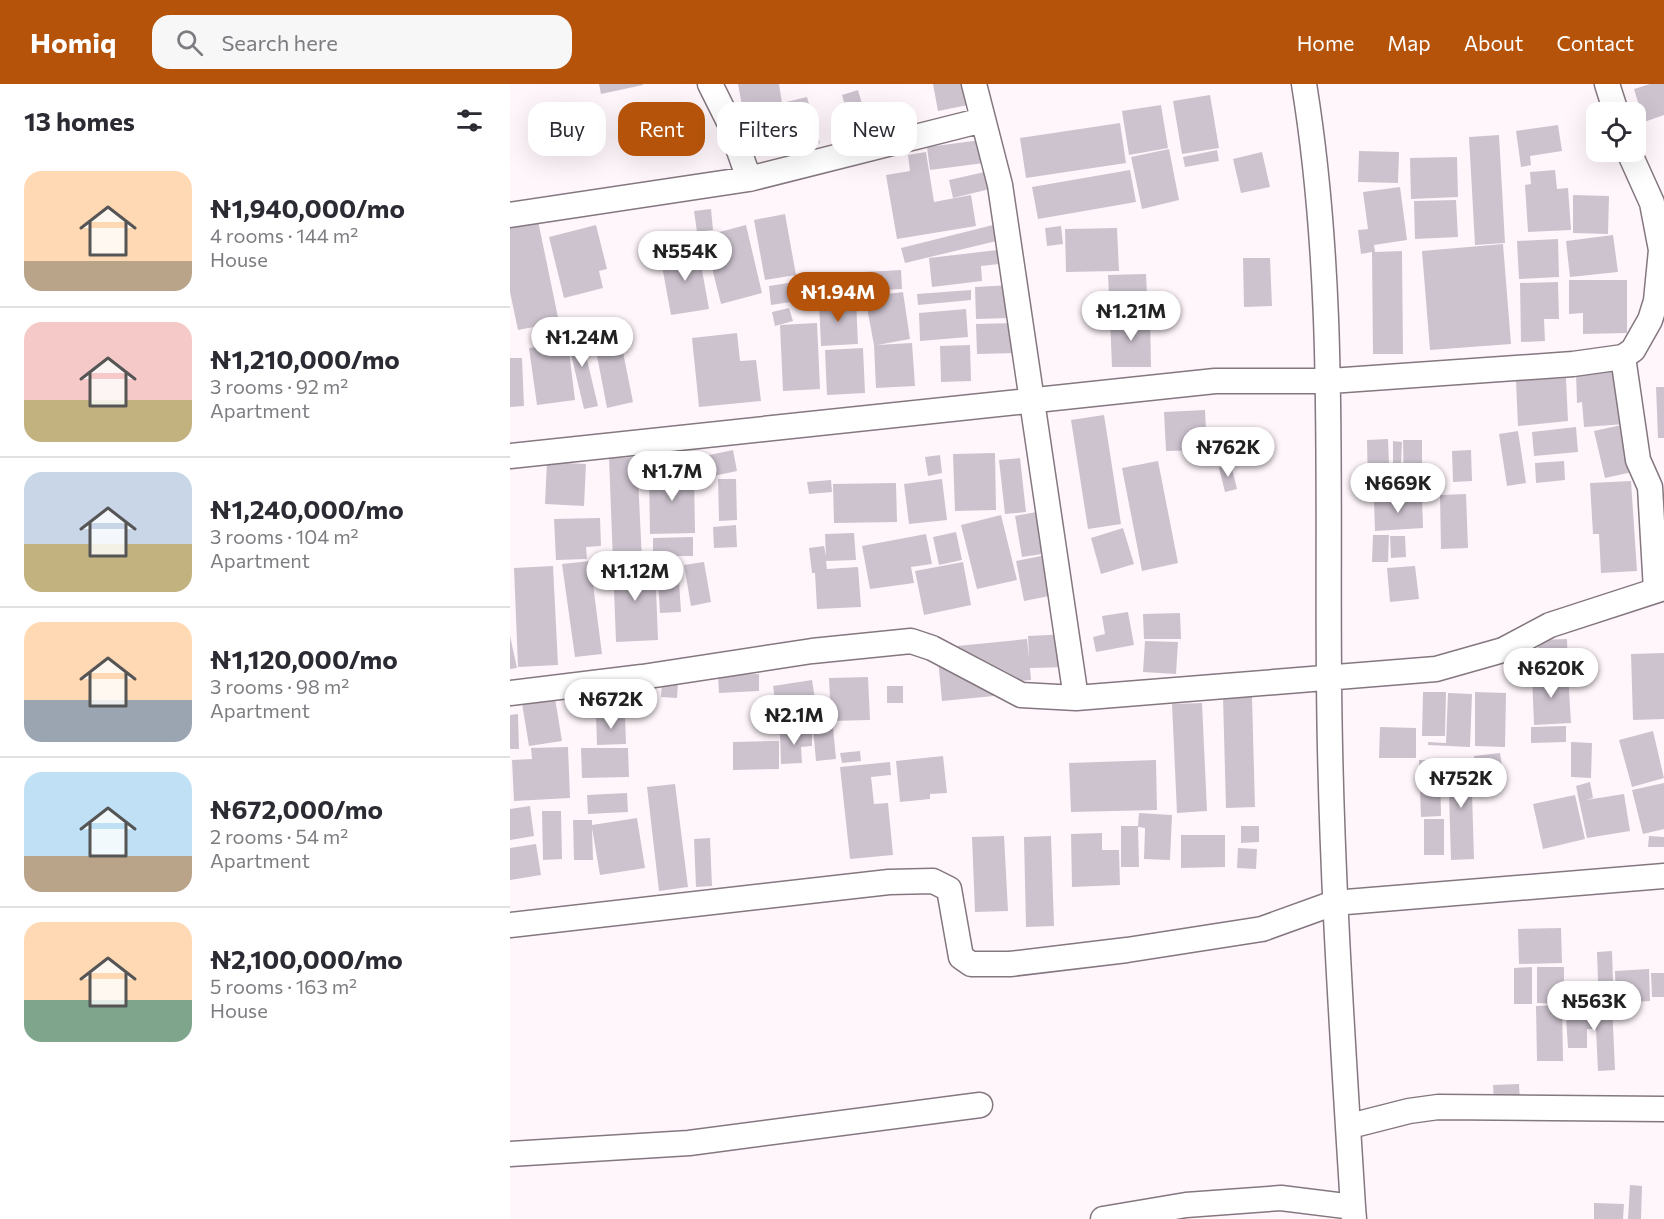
<!DOCTYPE html>
<html lang="en">
<head>
<meta charset="utf-8">
<style>
	body { margin:0; font-family:Commissioner,sans-serif; background:#f7f7f7; color:#2b2b33; height:100vh; display:flex; flex-direction:column; font-size:22px; white-space:nowrap }
	* { box-sizing:border-box; margin:0 }
	p { font-size:20px; color:#7c7c81 }
	.icon { flex:none; width:33px; height:33px; fill:none; stroke:currentColor; stroke-width:2; stroke-linecap:round; stroke-linejoin:round }
	.map { position:relative; flex:1; overflow:hidden }
	.drawer { display:flex; flex-direction:column; background:#fff; width:510px }
	.drawer>* { flex:none }
	.guide { position:absolute; left:18px; top:18px; width:570px; height:54px; display:flex; gap:12px }
	.tools { position:absolute; left:1076px; top:18px; display:grid; gap:12px }
	.tools a { display:grid; place-items:center; width:60px; height:60px; border-radius:12px; background:#fff; box-shadow:0 6px 24px #0002; font-size:30px }
	.price { position:absolute; translate:-50% -51px; padding:0 14px; border-radius:21px; background:#fff; color:#222; font-size:20px; line-height:39px; filter:drop-shadow(0 2px 3px #0008) }
	.price::after { content:''; position:absolute; left:50%; top:36px; width:18px; height:14px; margin-left:-9px; background:inherit; clip-path:polygon(0 0,100% 0,50% 100%) }
	.price.on { background:#b45309; color:#fff }
	ul { padding:0; list-style:none }
	li { display:flex; align-items:center; gap:18px; height:150px; padding:0 24px }
	li+li { border-top:2px solid #e1e1e2 }
	li span { display:grid; place-items:center; flex:none; width:168px; height:120px; border-radius:18px; color:#555 }
	li>.icon { margin-inline-start:auto }
	span .icon { width:72px; height:72px; fill:#fffc; stroke-width:1 }
	li b { font-size:26px }
	h2 { display:flex; justify-content:space-between; align-items:center; height:72px; padding:0 24px; font-size:26px }
	.chip { padding:0 21px; border-radius:18px; background:#fff; box-shadow:0 6px 24px #0002; font-size:21px; line-height:54px }
	.chip.on { background:#b45309; color:#fff }
	header { display:flex; align-items:center; gap:36px; box-sizing:border-box; height:84px; padding:0 30px; background:#b45309; color:#fff }
	header strong { font-size:28px }
	nav { display:flex; gap:33px; margin-inline-start:auto; font-size:21px }
	.search { width:420px; height:54px; background:#f7f7f7; display:flex; align-items:center; gap:15px; box-sizing:border-box; padding:0 21px; border-radius:18px; color:#7c7c81; font-size:22px }
	main { display:flex; flex:1; min-height:0 }
	.map>svg:first-child { display:block }
</style>
</head>
<body>
<header>
<strong>Homiq</strong>
<div class="search"><svg class="icon" aria-label="search" viewBox="0 0 24 24"><circle cx="10" cy="10" r="6"/><path d="M15 15l6 6"/></svg>Search here</div>
<nav><a>Home</a><a>Map</a><a>About</a><a>Contact</a></nav>
</header>
<main>
<section class="drawer">
<h2>13 homes<svg class="icon" aria-label="filters" viewBox="0 0 24 24"><path d="M4 7h16M4 17h16"/><circle cx="9" cy="7" r="2"/><circle cx="15" cy="17" r="2"/></svg></h2>
<ul>
<li><span style="background:linear-gradient(#ffd9b3 75%,#b9a48a 0)"><svg class="icon" aria-label="home" viewBox="0 0 24 24"><path d="M3 11l9-7 9 7M6 9v11h12V9"/></svg></span><div><b>₦1,940,000/mo</b><p>4 rooms · 144 m²</p><p>House</p></div></li>
<li><span style="background:linear-gradient(#f6c9c9 65%,#c2b280 0)"><svg class="icon" aria-label="home" viewBox="0 0 24 24"><path d="M3 11l9-7 9 7M6 9v11h12V9"/></svg></span><div><b>₦1,210,000/mo</b><p>3 rooms · 92 m²</p><p>Apartment</p></div></li>
<li><span style="background:linear-gradient(#c9d6e8 60%,#c2b280 0)"><svg class="icon" aria-label="home" viewBox="0 0 24 24"><path d="M3 11l9-7 9 7M6 9v11h12V9"/></svg></span><div><b>₦1,240,000/mo</b><p>3 rooms · 104 m²</p><p>Apartment</p></div></li>
<li><span style="background:linear-gradient(#ffd9b3 65%,#9aa5b1 0)"><svg class="icon" aria-label="home" viewBox="0 0 24 24"><path d="M3 11l9-7 9 7M6 9v11h12V9"/></svg></span><div><b>₦1,120,000/mo</b><p>3 rooms · 98 m²</p><p>Apartment</p></div></li>
<li><span style="background:linear-gradient(#bfe0f5 70%,#b9a48a 0)"><svg class="icon" aria-label="home" viewBox="0 0 24 24"><path d="M3 11l9-7 9 7M6 9v11h12V9"/></svg></span><div><b>₦672,000/mo</b><p>2 rooms · 54 m²</p><p>Apartment</p></div></li>
<li><span style="background:linear-gradient(#ffd9b3 65%,#7fa58c 0)"><svg class="icon" aria-label="home" viewBox="0 0 24 24"><path d="M3 11l9-7 9 7M6 9v11h12V9"/></svg></span><div><b>₦2,100,000/mo</b><p>5 rooms · 163 m²</p><p>House</p></div></li>
</ul>
</section>
<div class="map">
<svg width="1154" height="1135" viewBox="0 0 1154 1135">
	<rect width="100%" height="100%" fill="#fff6fc"/>
	<path fill="#cdc3cf" d="M 89,0 L 133,0 L 133,1 L 91,10 Z
		M 228,0 L 269,0 L 272,19 L 297,13 L 310,59 L 262,72 L 249,25 L 260,22 L 233,27 Z
		M 423,0 L 454,0 L 458,21 L 428,27 Z
		M 1140,0 L 1154,0 L 1154,31 L 1134,38 L 1124,5 Z
		M 348,6 L 353,23 L 337,28 L 332,11 Z
		M 700,11 L 709,64 L 672,70 L 663,17 Z
		M 651,21 L 658,64 L 619,71 L 612,27 Z
		M 610,39 L 616,79 L 516,94 L 510,54 Z
		M 1048,41 L 1052,67 L 1020,72 L 1021,81 L 1011,83 L 1006,47 Z
		M 989,51 L 995,159 L 965,161 L 959,53 Z
		M 471,56 L 474,79 L 420,86 L 417,63 Z
		M 659,65 L 669,116 L 632,125 L 621,73 Z
		M 707,66 L 709,77 L 675,83 L 673,73 Z
		M 849,67 L 889,68 L 888,99 L 848,98 Z
		M 416,68 L 424,118 L 461,111 L 466,142 L 387,155 L 376,91 L 400,87 L 398,71 Z
		M 752,68 L 760,103 L 731,109 L 723,75 Z
		M 947,73 L 948,113 L 901,115 L 900,74 Z
		M 620,86 L 626,118 L 528,135 L 522,103 Z
		M 1045,86 L 1047,105 L 1058,104 L 1061,146 L 1018,148 L 1015,101 L 1021,100 L 1020,88 Z
		M 479,87 L 484,104 L 443,114 L 439,96 Z
		M 890,103 L 897,156 L 864,161 L 865,168 L 892,167 L 893,270 L 863,270 L 862,168 L 851,170 L 848,146 L 858,145 L 853,108 Z
		M 1063,111 L 1099,112 L 1098,150 L 1063,149 Z
		M 946,116 L 948,153 L 905,155 L 904,117 Z
		M 201,125 L 203,146 L 187,148 L 184,127 Z
		M 275,130 L 286,191 L 255,196 L 244,136 Z
		M 27,132 L 49,238 L 8,246 L 0,208 L 0,138 Z
		M 491,139 L 495,155 L 395,179 L 391,164 Z
		M 86,141 L 97,185 L 89,187 L 93,204 L 54,214 L 39,153 Z
		M 236,141 L 252,209 L 211,220 L 194,152 Z
		M 551,142 L 553,160 L 537,162 L 535,144 Z
		M 607,144 L 609,187 L 556,188 L 555,145 Z
		M 1103,151 L 1108,188 L 1060,193 L 1056,157 Z
		M 1048,155 L 1049,193 L 1009,195 L 1007,157 Z
		M 993,160 L 1001,260 L 920,266 L 912,167 Z
		M 188,164 L 199,225 L 161,231 L 150,171 Z
		M 496,165 L 498,179 L 471,182 L 472,197 L 422,203 L 419,174 Z
		M 733,174 L 760,174 L 762,222 L 734,223 Z
		M 391,186 L 392,205 L 336,208 L 335,189 Z
		M 636,190 L 638,231 L 600,232 L 598,191 Z
		M 1059,196 L 1117,196 L 1117,249 L 1073,250 L 1073,229 L 1059,230 Z
		M 291,197 L 294,216 L 261,221 L 259,202 Z
		M 1048,198 L 1049,235 L 1034,235 L 1035,257 L 1011,258 L 1010,199 Z
		M 501,201 L 502,234 L 466,235 L 465,203 Z
		M 461,206 L 461,216 L 408,221 L 407,210 Z
		M 393,208 L 400,255 L 367,261 L 402,259 L 405,302 L 366,304 L 364,261 L 355,213 Z
		M 346,216 L 348,260 L 311,262 L 309,218 Z
		M 279,224 L 283,237 L 265,242 L 262,228 Z
		M 456,225 L 458,253 L 410,257 L 409,229 Z
		M 640,233 L 641,283 L 602,283 L 600,234 Z
		M 107,238 L 123,318 L 97,324 L 84,256 L 75,258 L 73,245 Z
		M 307,239 L 310,305 L 273,307 L 270,241 Z
		M 507,239 L 507,269 L 467,270 L 466,240 Z
		M 69,242 L 88,322 L 74,325 L 55,245 Z
		M 227,249 L 230,277 L 246,276 L 251,317 L 189,323 L 182,254 Z
		M 58,259 L 65,316 L 27,321 L 19,264 Z
		M 460,261 L 461,297 L 431,298 L 430,262 Z
		M 353,264 L 355,309 L 317,311 L 315,266 Z
		M 0,274 L 12,274 L 14,322 L 0,323 Z
		M 1113,287 L 1116,340 L 1074,343 L 1072,318 L 1067,319 L 1066,289 Z
		M 1056,294 L 1058,337 L 1008,342 L 1006,297 Z
		M 1146,303 L 1154,303 L 1154,354 L 1148,354 Z
		M 695,326 L 697,366 L 656,367 L 654,328 Z
		M 594,331 L 611,440 L 578,445 L 561,336 Z
		M 1116,340 L 1127,387 L 1095,394 L 1084,347 Z
		M 1066,343 L 1068,368 L 1024,372 L 1022,348 Z
		M 1008,347 L 1016,399 L 997,402 L 989,350 Z
		M 878,355 L 880,404 L 858,405 L 857,356 Z
		M 893,356 L 912,356 L 912,408 L 894,408 Z
		M 883,357 L 892,358 L 891,380 L 883,380 Z
		M 223,366 L 227,387 L 194,394 L 190,373 Z
		M 961,366 L 962,397 L 943,398 L 942,367 Z
		M 485,369 L 486,426 L 445,427 L 443,370 Z
		M 430,371 L 432,389 L 418,392 L 415,373 Z
		M 127,373 L 132,476 L 103,477 L 99,374 Z
		M 510,374 L 516,428 L 495,430 L 489,376 Z
		M 648,377 L 668,479 L 632,487 L 612,384 Z
		M 1054,377 L 1055,396 L 1026,399 L 1025,379 Z
		M 37,378 L 76,380 L 74,422 L 35,420 Z
		M 721,381 L 727,405 L 715,408 L 709,384 Z
		M 139,387 L 184,387 L 185,449 L 140,450 Z
		M 208,395 L 226,395 L 227,436 L 209,437 Z
		M 432,395 L 437,436 L 399,440 L 394,400 Z
		M 321,396 L 322,408 L 299,410 L 297,398 Z
		M 1121,397 L 1127,487 L 1091,489 L 1089,450 L 1083,450 L 1080,399 Z
		M 386,399 L 387,438 L 324,439 L 323,400 Z
		M 956,410 L 958,464 L 931,465 L 930,411 Z
		M 912,413 L 913,444 L 865,447 L 864,416 Z
		M 532,427 L 539,469 L 512,473 L 505,432 Z
		M 491,431 L 507,496 L 467,505 L 451,441 Z
		M 90,434 L 91,462 L 76,463 L 77,475 L 46,476 L 44,435 Z
		M 226,441 L 227,463 L 204,464 L 203,443 Z
		M 613,444 L 624,480 L 591,490 L 581,454 Z
		M 446,448 L 452,476 L 429,481 L 423,453 Z
		M 344,449 L 346,476 L 316,477 L 317,485 L 348,483 L 351,523 L 307,525 L 305,489 L 302,489 L 299,464 L 314,462 L 316,472 L 315,450 Z
		M 416,450 L 422,480 L 401,483 L 404,499 L 360,505 L 352,462 Z
		M 863,451 L 879,451 L 878,478 L 862,478 Z
		M 880,452 L 895,452 L 896,473 L 881,474 Z
		M 183,453 L 183,472 L 143,472 L 143,454 Z
		M 546,469 L 554,509 L 514,517 L 506,477 Z
		M 80,477 L 92,570 L 65,573 L 52,480 Z
		M 145,478 L 148,556 L 106,558 L 103,479 Z
		M 194,478 L 201,518 L 181,522 L 174,481 Z
		M 453,478 L 461,521 L 414,531 L 405,487 Z
		M 168,481 L 171,528 L 150,529 L 147,482 Z
		M 43,482 L 48,581 L 8,583 L 4,484 Z
		M 905,482 L 909,515 L 880,518 L 877,484 Z
		M 618,528 L 624,561 L 586,568 L 583,553 L 595,550 L 592,532 Z
		M 670,529 L 671,555 L 634,555 L 633,530 Z
		M 558,550 L 559,583 L 520,584 L 521,596 L 498,598 L 514,599 L 514,614 L 486,613 L 487,599 L 483,599 L 484,612 L 432,617 L 427,564 L 517,555 L 519,575 L 518,552 Z
		M 0,552 L 7,584 L 0,585 Z
		M 1057,555 L 1058,588 L 1029,588 L 1028,556 Z
		M 635,557 L 668,558 L 666,590 L 633,588 Z
		M 1154,569 L 1154,635 L 1123,636 L 1121,570 Z
		M 1058,589 L 1061,639 L 1024,641 L 1022,591 Z
		M 249,590 L 249,607 L 209,609 L 208,591 Z
		M 358,593 L 360,636 L 321,637 L 319,594 Z
		M 302,596 L 309,641 L 270,647 L 263,602 Z
		M 152,598 L 168,599 L 167,614 L 151,613 Z
		M 377,602 L 393,602 L 393,619 L 377,619 Z
		M 44,608 L 52,657 L 19,662 L 11,613 Z
		M 913,608 L 936,608 L 935,652 L 912,652 Z
		M 965,608 L 996,609 L 995,663 L 965,662 Z
		M 938,609 L 962,610 L 960,663 L 918,661 L 918,658 L 936,659 Z
		M 713,613 L 742,613 L 745,723 L 716,724 Z
		M 692,619 L 697,727 L 667,729 L 662,620 Z
		M 8,630 L 9,665 L 0,665 L 0,631 Z
		M 115,630 L 116,660 L 87,661 L 86,631 Z
		M 1056,642 L 1056,658 L 1021,659 L 1021,643 Z
		M 323,643 L 326,675 L 306,677 L 303,644 Z
		M 870,643 L 906,644 L 906,674 L 869,674 Z
		M 302,647 L 302,662 L 291,663 L 292,679 L 271,680 L 270,648 Z
		M 1143,647 L 1154,694 L 1122,703 L 1109,656 Z
		M 269,657 L 269,685 L 223,686 L 223,658 Z
		M 1061,658 L 1082,659 L 1081,694 L 1061,693 Z
		M 58,663 L 60,714 L 4,717 L 2,676 L 22,675 L 21,664 Z
		M 71,664 L 118,664 L 119,693 L 72,694 Z
		M 350,667 L 351,677 L 332,679 L 330,669 Z
		M 990,669 L 992,682 L 966,686 L 964,672 Z
		M 433,672 L 437,709 L 420,710 L 420,715 L 390,718 L 386,677 Z
		M 938,675 L 961,675 L 964,775 L 941,776 Z
		M 646,676 L 647,726 L 561,728 L 559,679 Z
		M 909,676 L 930,676 L 931,732 L 911,733 Z
		M 380,678 L 381,691 L 361,693 L 364,720 L 378,719 L 383,771 L 340,775 L 330,683 Z
		M 982,687 L 983,710 L 967,710 L 965,688 Z
		M 1080,698 L 1083,714 L 1076,716 L 1114,710 L 1120,747 L 1077,754 L 1066,702 Z
		M 1154,699 L 1154,745 L 1133,750 L 1122,706 Z
		M 165,700 L 178,803 L 149,807 L 137,703 Z
		M 117,709 L 118,728 L 78,730 L 77,711 Z
		M 1065,711 L 1075,755 L 1033,765 L 1023,720 Z
		M 20,722 L 24,752 L 0,756 L 0,725 Z
		M 32,727 L 51,727 L 52,775 L 33,776 Z
		M 629,729 L 662,731 L 660,776 L 634,775 L 635,744 L 628,743 L 629,783 L 611,783 L 611,742 L 628,742 Z
		M 127,734 L 135,784 L 90,791 L 82,744 L 83,776 L 64,776 L 63,736 L 82,736 L 82,741 Z
		M 914,735 L 934,735 L 934,771 L 914,771 Z
		M 731,742 L 749,742 L 749,758 L 731,759 Z
		M 592,749 L 592,766 L 609,766 L 610,801 L 562,803 L 561,750 Z
		M 671,751 L 715,751 L 715,783 L 671,784 Z
		M 494,752 L 498,827 L 465,828 L 462,753 Z
		M 541,752 L 544,842 L 516,843 L 514,753 Z
		M 1139,752 L 1154,753 L 1154,763 L 1138,763 Z
		M 200,754 L 202,802 L 186,803 L 184,755 Z
		M 26,760 L 31,791 L 0,796 L 0,764 Z
		M 728,764 L 747,765 L 746,785 L 727,784 Z
		M 1051,844 L 1052,879 L 1009,880 L 1008,845 Z
		M 1102,867 L 1103,897 L 1088,898 L 1087,868 Z
		M 1022,883 L 1022,920 L 1004,920 L 1004,884 Z
		M 1027,883 L 1054,883 L 1054,920 L 1027,919 Z
		M 1139,885 L 1140,917 L 1106,919 L 1105,887 Z
		M 1141,889 L 1154,889 L 1154,913 L 1142,913 Z
		M 1102,919 L 1105,986 L 1088,987 L 1086,945 L 1077,945 L 1077,964 L 1058,964 L 1056,932 L 1069,932 L 1069,920 Z
		M 1052,921 L 1053,977 L 1027,977 L 1026,922 Z
		M 1009,1000 L 1010,1018 L 984,1018 L 983,1001 Z
		M 1120,1101 L 1132,1102 L 1131,1135 L 1118,1135 Z
		M 1084,1119 L 1114,1120 L 1113,1135 L 1084,1135 Z"/>
	<g fill="none" stroke-linecap="round" stroke-linejoin="round">
		<g stroke="#84777f" stroke-width="27">
			<path id="minor" d="M 200,0 L 219,38 L 239,95
				M 794,0 C 826,196 817,394 819,592 C 820,769 832,946 843,1123
				M 1097,0 L 1106,28
				M 0,131 L 239,95 L 473,36
				M 1113,273 L 1128,376 L 1140,403 L 1146,506
				M 0,372 L 705,297 L 820,297 L 1063,280 L 1113,273 L 1123,266 L 1140,236 L 1146,217 L 1151,166 L 1142,119 L 1119,68
				M 0,609 L 132,593 L 302,567 L 401,557 L 422,564 L 511,611 L 566,614 L 490,101 L 464,0
				M 566,614 L 926,585 L 993,566 L 1040,541 L 1154,504
				M 0,841 L 379,798 L 423,797 L 439,805 L 451,873 L 461,880 L 500,880 L 617,866 L 752,845 L 824,819 L 1154,792
				M 840,1042 L 899,1027 L 928,1023 L 1154,1025
				M 0,1070 L 179,1059 L 470,1021
				M 593,1135 L 676,1121 L 771,1114 L 843,1123 L 844,1135"/>
		</g>
		<use href="#minor" stroke="#fff" stroke-width="24"/>
	</g>
</svg>
<div class="tools">
<a><svg class="icon" aria-label="locate" viewBox="0 0 24 24"><circle cx="12" cy="12" r="6"/><path d="M12 2v4M12 18v4M2 12h4M18 12h4"/></svg></a>
</div>
<b class="price" style="left:175px;top:198px">₦554K</b>
<b class="price on" style="left:328px;top:239px">₦1.94M</b>
<b class="price" style="left:621px;top:258px">₦1.21M</b>
<b class="price" style="left:72px;top:284px">₦1.24M</b>
<b class="price" style="left:718px;top:394px">₦762K</b>
<b class="price" style="left:162px;top:418px">₦1.7M</b>
<b class="price" style="left:888px;top:430px">₦669K</b>
<b class="price" style="left:125px;top:518px">₦1.12M</b>
<b class="price" style="left:1041px;top:615px">₦620K</b>
<b class="price" style="left:101px;top:646px">₦672K</b>
<b class="price" style="left:284px;top:662px">₦2.1M</b>
<b class="price" style="left:951px;top:725px">₦752K</b>
<b class="price" style="left:1084px;top:948px">₦563K</b>
<div class="guide">
<a class="chip">Buy</a>
<a class="chip on">Rent</a>
<a class="chip">Filters</a>
<a class="chip">New</a>
</div>
</div>
</main>
</body>
</html>
